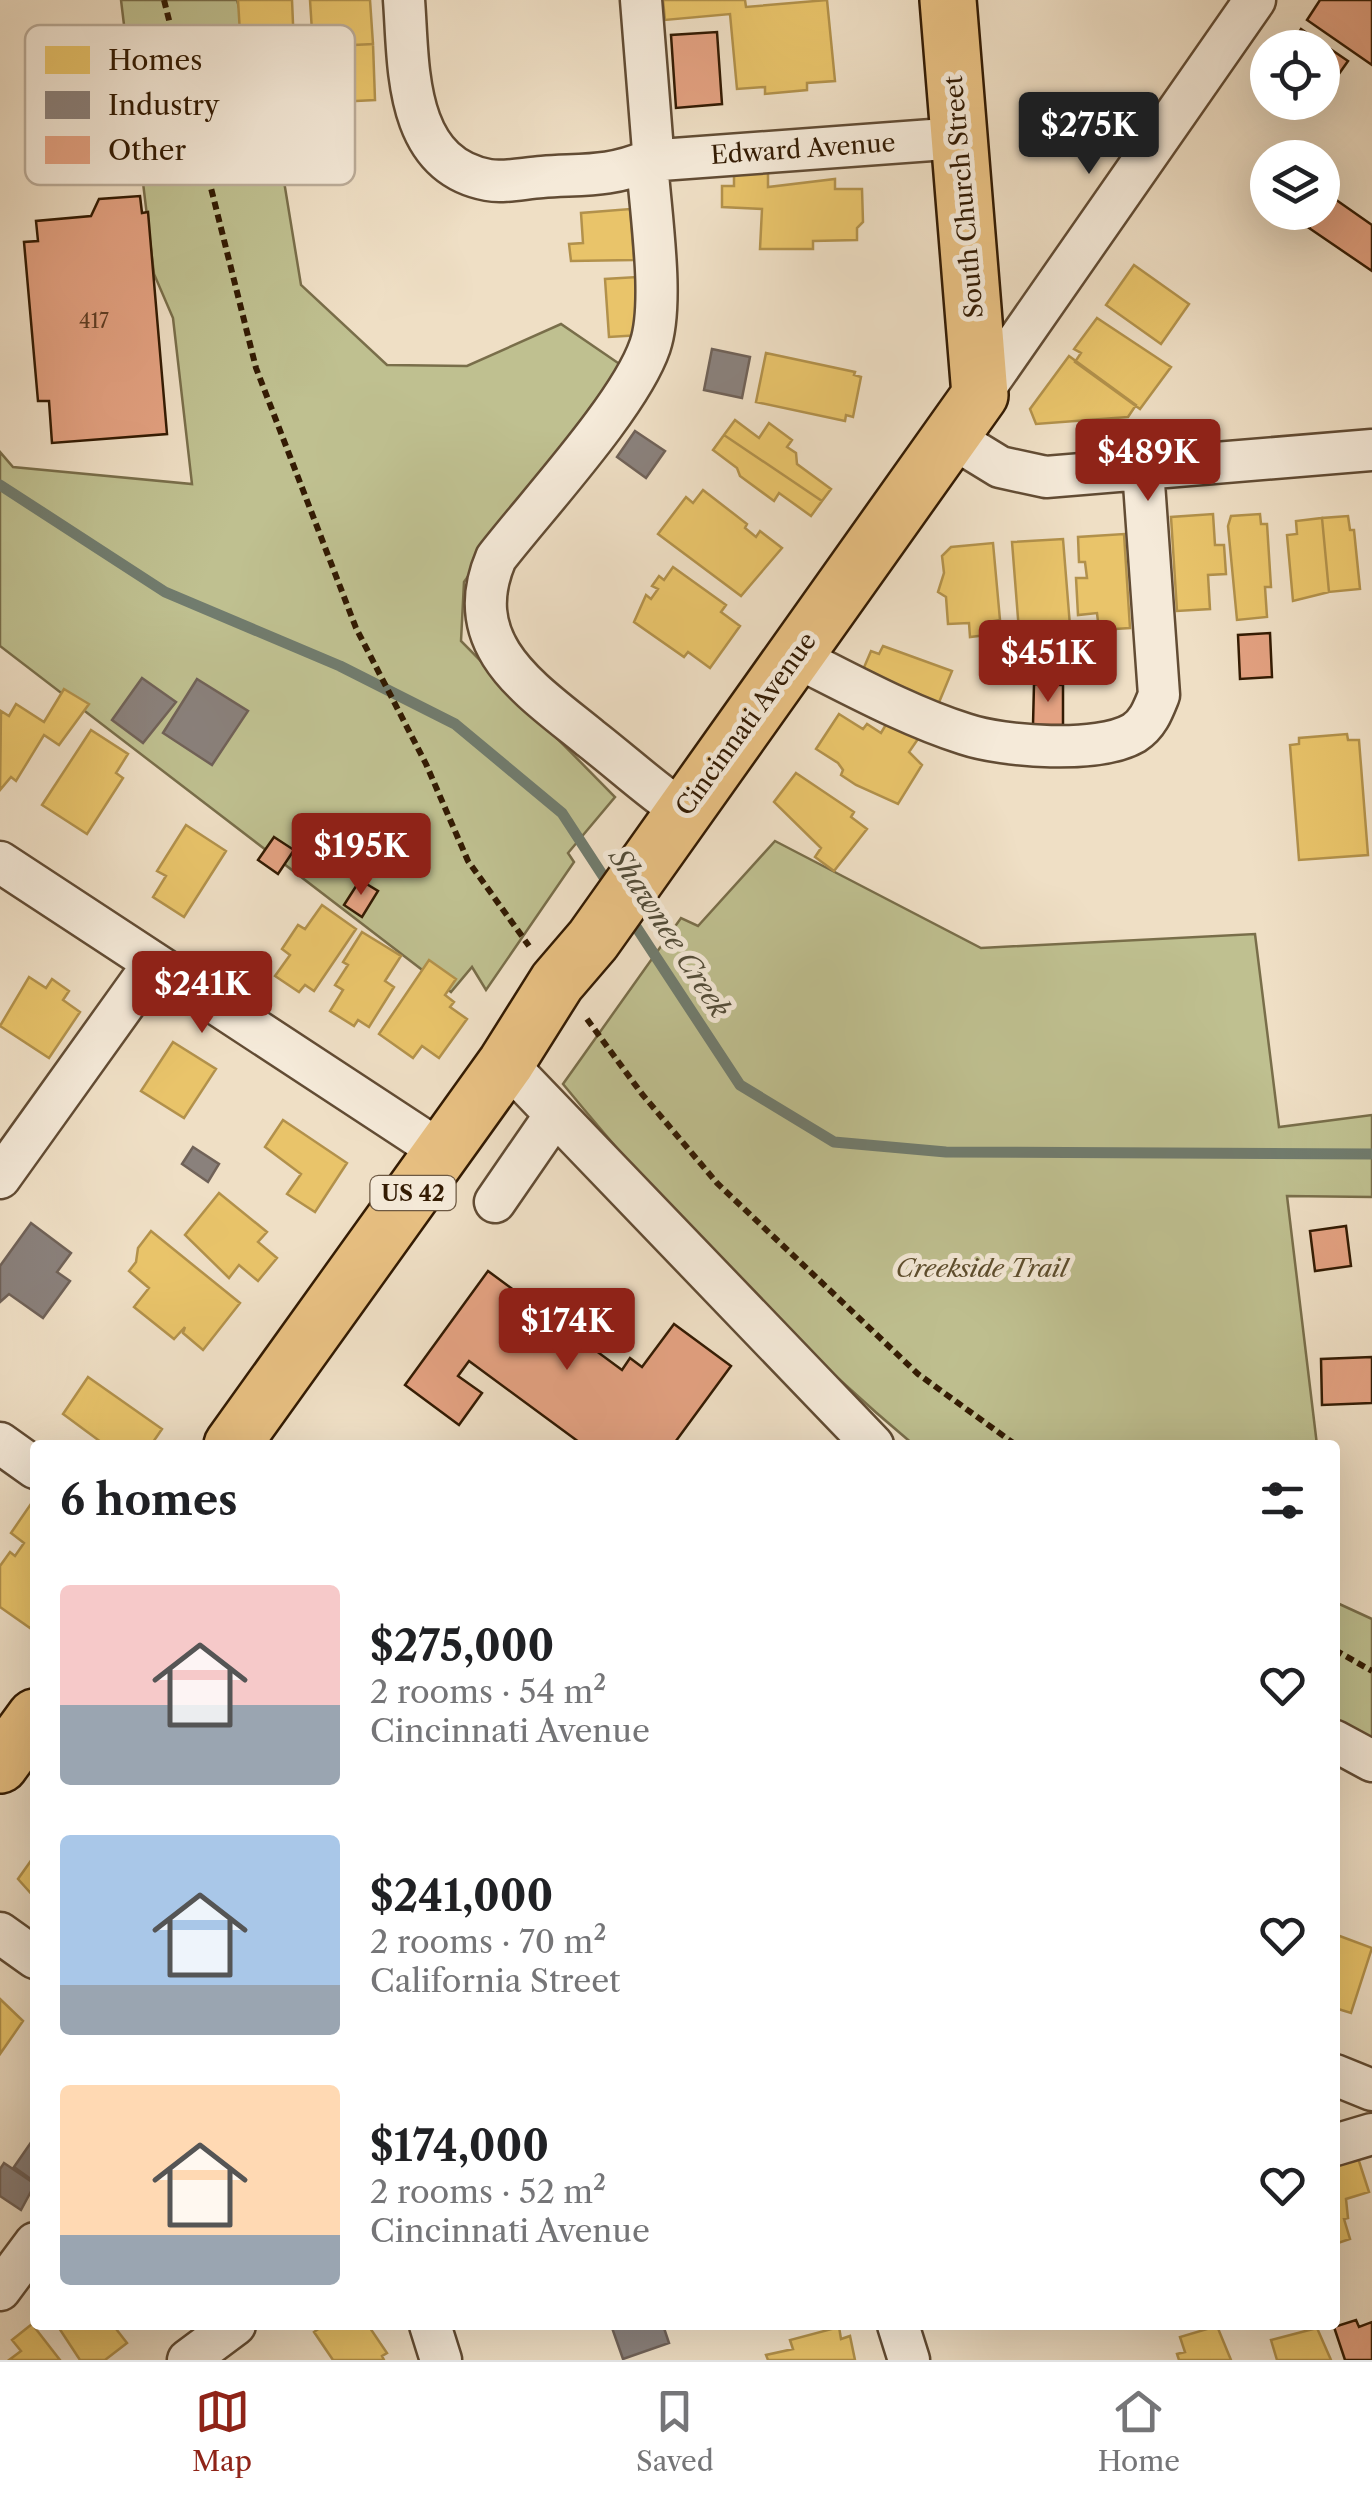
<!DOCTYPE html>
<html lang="en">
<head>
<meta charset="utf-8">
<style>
	body { margin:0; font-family:"Libre Caslon Text",serif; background:#f2f2f2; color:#202124; height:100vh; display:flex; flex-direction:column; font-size:38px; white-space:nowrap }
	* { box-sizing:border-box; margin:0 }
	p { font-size:32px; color:#757577 }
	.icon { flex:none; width:55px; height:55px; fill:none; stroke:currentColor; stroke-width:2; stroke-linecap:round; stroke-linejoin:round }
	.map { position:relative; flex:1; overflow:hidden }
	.panel { position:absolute; left:30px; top:1440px; width:1310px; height:890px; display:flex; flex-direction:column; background:#fff; border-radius:10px; box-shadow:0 10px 40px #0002 }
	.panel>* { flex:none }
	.fabs { position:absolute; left:1250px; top:30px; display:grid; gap:20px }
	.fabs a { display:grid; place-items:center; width:90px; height:90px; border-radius:50%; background:#fff; box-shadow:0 10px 40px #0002; font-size:50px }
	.price { position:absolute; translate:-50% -85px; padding:0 22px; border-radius:10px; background:#8f2418; color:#fff; font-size:32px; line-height:65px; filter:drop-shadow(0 2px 5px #0008) }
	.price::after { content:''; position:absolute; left:50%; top:60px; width:30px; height:22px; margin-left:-15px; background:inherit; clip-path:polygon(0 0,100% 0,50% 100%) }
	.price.selected { background:#222; color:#fff }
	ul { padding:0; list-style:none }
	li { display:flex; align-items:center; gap:30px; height:250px; padding:0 30px }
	li span { display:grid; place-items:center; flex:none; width:280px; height:200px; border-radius:10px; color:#555 }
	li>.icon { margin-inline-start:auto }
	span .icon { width:120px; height:120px; fill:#fffc; stroke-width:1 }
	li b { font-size:42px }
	h2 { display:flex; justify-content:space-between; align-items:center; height:120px; padding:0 30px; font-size:42px }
	.dock { display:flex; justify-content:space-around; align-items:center; height:140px; border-top:2px solid #e0e0e0; background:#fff; font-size:28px; color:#757577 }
	.dock a { display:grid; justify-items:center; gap:5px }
	.dock .selected { color:#8f2418 }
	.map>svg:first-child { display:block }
</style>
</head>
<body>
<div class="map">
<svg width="1372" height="2360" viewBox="0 0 1372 2360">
	<rect width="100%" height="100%" fill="#efdfc5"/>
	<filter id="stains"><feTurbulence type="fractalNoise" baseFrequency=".002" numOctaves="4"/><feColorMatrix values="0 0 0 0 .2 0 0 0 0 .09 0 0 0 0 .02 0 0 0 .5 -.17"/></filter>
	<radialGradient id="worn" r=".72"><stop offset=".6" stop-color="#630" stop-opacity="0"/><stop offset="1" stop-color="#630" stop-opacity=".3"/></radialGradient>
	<path fill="#bfc090" stroke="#796e4a" stroke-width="2.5" d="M 121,0 L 237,0 L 282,169 L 301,285 L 387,365 L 467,366 L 561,324 L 621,365 L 464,582 L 461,641 L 615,797 L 568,853 L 574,862 L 486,990 L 472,967 L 451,992 L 0,646 L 0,452 L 13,467 L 192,484 L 173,318 L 154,274 Z
		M 775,841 L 981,948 L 1255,934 L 1279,1127 L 1372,1115 L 1372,1197 L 1287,1196 L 1317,1445 L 914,1445 C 786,1338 669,1213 563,1084 L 681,918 L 698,926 Z
		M 1335,1602 L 1372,1619 L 1372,1747 L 1335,1728 Z"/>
	<path fill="#e9c46a" stroke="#b2914b" stroke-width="2.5" d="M 238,0 L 292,0 L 294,47 L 241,50 Z
		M 310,0 L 370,0 L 373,44 L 313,47 Z
		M 663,0 L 745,0 L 746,7 L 827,0 L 835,81 L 807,83 L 807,90 L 765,94 L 765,87 L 737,89 L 730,14 L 665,20 Z
		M 373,44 L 375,100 L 316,103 L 313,47 Z
		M 768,172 L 768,187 L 835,179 L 835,189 L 862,189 L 863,222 L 857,228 L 857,240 L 813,241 L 813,249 L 760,249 L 762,209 L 722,207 L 722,186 L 734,186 L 734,173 Z
		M 630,209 L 634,260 L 571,261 L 569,244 L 583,243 L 581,213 Z
		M 1134,265 L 1189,304 L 1161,344 L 1106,305 Z
		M 637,277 L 641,335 L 609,337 L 605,279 Z
		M 1097,318 L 1171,367 L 1140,409 L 1075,362 L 1081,353 L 1074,349 Z
		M 766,353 L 855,372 L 854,375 L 861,377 L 853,417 L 846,415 L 845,421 L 756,402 Z
		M 1069,356 L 1136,405 L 1128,417 L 1036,424 L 1030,409 Z
		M 735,420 L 759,438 L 769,423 L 792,440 L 787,447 L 796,453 L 797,464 L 831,489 L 822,501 L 724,435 Z
		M 724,435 L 822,501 L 811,516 L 779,493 L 774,501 L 740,476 L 737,468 L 713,450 Z
		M 703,490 L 747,524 L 745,528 L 756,537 L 760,531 L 782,548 L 741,596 L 658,534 L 686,497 L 693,503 Z
		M 1213,514 L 1215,545 L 1224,545 L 1226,574 L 1208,575 L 1210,609 L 1177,611 L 1171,517 Z
		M 1260,514 L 1261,524 L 1267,524 L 1271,587 L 1265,587 L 1267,617 L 1237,620 L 1228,526 L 1231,516 Z
		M 1348,516 L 1350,530 L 1354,530 L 1360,589 L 1329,592 L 1322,518 Z
		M 1322,518 L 1329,592 L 1293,601 L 1287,535 L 1297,534 L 1296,521 Z
		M 1124,534 L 1130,628 L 1099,630 L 1097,613 L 1078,615 L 1076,578 L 1087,578 L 1085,562 L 1079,562 L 1078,537 Z
		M 1063,539 L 1070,626 L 1061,627 L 1062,637 L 1031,639 L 1030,630 L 1019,631 L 1012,542 Z
		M 993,543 L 1000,620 L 994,621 L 995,634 L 970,637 L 969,623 L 948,624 L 946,597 L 938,592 L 944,573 L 942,556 L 951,547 Z
		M 673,567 L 726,605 L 721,612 L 740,626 L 710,668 L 688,652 L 684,657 L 634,622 L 646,595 L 651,599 L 658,589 L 652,586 L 659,576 L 664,580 Z
		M 883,646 L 952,671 L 935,712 L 859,679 L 871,651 L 879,654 Z
		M 64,689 L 89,704 L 59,745 L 44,735 L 16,781 L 11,777 L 0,790 L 1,711 L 9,716 L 16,704 L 44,722 Z
		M 839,714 L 863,729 L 867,724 L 881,733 L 891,716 L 920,736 L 909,752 L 922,765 L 898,804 L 856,785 L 841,775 L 843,770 L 838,763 L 816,749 Z
		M 91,730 L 128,754 L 116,773 L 123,778 L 87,834 L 42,805 Z
		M 1347,734 L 1348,740 L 1359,740 L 1368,855 L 1299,860 L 1290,745 L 1299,744 L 1299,738 Z
		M 796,773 L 854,812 L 851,817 L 867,829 L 834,871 L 815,857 L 821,848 L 774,802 Z
		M 186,825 L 226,851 L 184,917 L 153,897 L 166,876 L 157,871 Z
		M 322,905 L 356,929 L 314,991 L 305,985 L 299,992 L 275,976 L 290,955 L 282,949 L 298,925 L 305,929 Z
		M 362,932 L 401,956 L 385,981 L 394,987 L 369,1027 L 358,1020 L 354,1026 L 330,1011 L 343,990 L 335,985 L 348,965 L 343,962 Z
		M 429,960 L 456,979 L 445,995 L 454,1002 L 450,1007 L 467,1019 L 439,1058 L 422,1046 L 413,1058 L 379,1034 Z
		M 29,977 L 46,988 L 52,979 L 69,991 L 63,1000 L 80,1012 L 49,1058 L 0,1026 Z
		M 173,1042 L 216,1069 L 184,1118 L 141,1091 Z
		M 283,1120 L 347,1163 L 315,1212 L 287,1194 L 301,1174 L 265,1147 Z
		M 219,1193 L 267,1232 L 258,1242 L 277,1258 L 258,1281 L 239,1265 L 229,1278 L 185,1235 Z
		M 151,1231 L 240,1303 L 203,1350 L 183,1333 L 185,1327 L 174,1339 L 134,1307 L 149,1288 L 129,1271 L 136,1262 L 138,1248 Z
		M 88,1377 L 162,1429 L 151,1445 L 105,1445 L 63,1414 Z
		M 35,1498 L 35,1622 L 30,1628 L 0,1607 L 0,1566 L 10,1552 L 15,1556 L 24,1543 L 11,1533 Z
		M 35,1855 L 35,1898 L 18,1879 Z
		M 1337,1935 L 1372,1948 L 1351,2013 L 1335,2008 Z
		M 0,1999 L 23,2021 L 0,2054 Z
		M 1357,2155 L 1369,2192 L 1346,2199 L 1348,2218 L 1344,2219 L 1350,2239 L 1335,2244 L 1335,2162 Z
		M 32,2324 L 60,2360 L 9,2360 L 21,2351 L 12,2340 Z
		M 57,2325 L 113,2325 L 127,2343 L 105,2360 L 80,2360 Z
		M 324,2325 L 368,2325 L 387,2353 L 382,2356 L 384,2360 L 333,2360 L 314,2332 Z
		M 1217,2326 L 1231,2360 L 1179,2360 L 1177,2354 L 1185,2352 L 1180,2337 Z
		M 839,2327 L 841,2339 L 850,2336 L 855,2360 L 768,2360 L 766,2355 L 793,2349 L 790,2340 Z
		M 1317,2328 L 1331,2360 L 1277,2360 L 1271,2340 Z"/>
	<path fill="#8a817c" stroke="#706258" stroke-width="2.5" d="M 712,349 L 750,357 L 742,398 L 704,390 Z
		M 635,431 L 665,451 L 646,478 L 617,457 Z
		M 142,678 L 176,702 L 143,743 L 112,720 Z
		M 197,679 L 248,711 L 212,765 L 163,733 Z
		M 193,1147 L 219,1164 L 208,1182 L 182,1164 Z
		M 31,1223 L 71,1253 L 57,1272 L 70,1281 L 43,1318 L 9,1294 L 0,1302 L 0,1266 Z
		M 32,2141 L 35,2143 L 35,2182 L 14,2167 Z
		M 4,2163 L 35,2184 L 21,2210 L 0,2196 L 0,2169 Z
		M 611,2325 L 663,2325 L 669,2343 L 623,2359 Z"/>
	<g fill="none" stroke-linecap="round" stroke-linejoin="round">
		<path stroke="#717c6e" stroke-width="11" d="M 0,485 L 165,592 L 340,666 L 455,724 L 562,813 L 611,888
			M 629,916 L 740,1085 L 834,1142 L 946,1152 L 1372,1154"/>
	</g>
	<path fill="#e4a282" stroke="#331b03" stroke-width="2.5" d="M 1320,0 L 1372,0 L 1372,65 L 1307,20 Z
		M 1301,29 L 1348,61 L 1322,98 L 1322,48 L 1289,48 Z
		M 717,32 L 722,104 L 676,108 L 671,35 Z
		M 140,196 L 142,213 L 148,212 L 167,434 L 52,443 L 49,401 L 38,401 L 24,242 L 38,241 L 36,221 L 91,216 L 99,199 Z
		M 1332,197 L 1372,225 L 1372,271 L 1309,228 Z
		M 1270,633 L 1272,677 L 1240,679 L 1238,635 Z
		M 1034,684 L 1063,685 L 1063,725 L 1033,725 Z
		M 274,837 L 294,850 L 278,874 L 258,860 Z
		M 360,880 L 378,891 L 362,917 L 344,905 Z
		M 1346,1226 L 1351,1266 L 1315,1271 L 1310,1231 Z
		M 488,1271 L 622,1370 L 630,1358 L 642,1367 L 674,1324 L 731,1366 L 673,1445 L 583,1445 L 469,1361 L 458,1376 L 482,1393 L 459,1425 L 405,1385 Z
		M 1372,1357 L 1372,1403 L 1322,1405 L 1321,1359 Z
		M 1356,2320 L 1359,2327 L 1372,2322 L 1372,2360 L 1345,2360 L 1334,2327 Z"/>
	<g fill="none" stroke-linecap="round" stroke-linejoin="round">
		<g stroke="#624c34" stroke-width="45">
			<path id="minor" d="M 404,0 C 409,65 403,164 488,180 C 504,183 525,178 542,177 C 580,174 612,177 647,161 L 959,138
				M 641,0 L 653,151 L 647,161 C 650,210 665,302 650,346 C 630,405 537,505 496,558 C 459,645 530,689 590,738 C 621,762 649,788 681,810
				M 980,395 L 1255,0
				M 951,437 L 1000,467 L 1046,477 L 1372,450
				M 796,657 C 850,684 908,716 965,734 C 1004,747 1098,754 1134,733 C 1148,724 1153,710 1159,695 L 1143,469
				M 0,862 L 442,1152
				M 506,1063 L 873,1445
				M 0,1178 L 154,963
				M 495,1202 L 555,1115
				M 0,1443 L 35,1468
				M 1335,1741 L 1372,1761
				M 0,1933 L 35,1958
				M 1335,2075 L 1372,2090
				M 1335,2145 L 1372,2134
				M 0,2290 L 35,2243
				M 430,2325 L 441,2360
				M 898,2325 L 909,2360
				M 188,2360 L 235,2325"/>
		</g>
		<g stroke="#331b03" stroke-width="60">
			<path id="highway" d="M 232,1445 L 506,1063 L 557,982 L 593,940 L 980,395 L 948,0
				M 0,1765 L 35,1717"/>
		</g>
		<path stroke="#331b03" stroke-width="6" stroke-dasharray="8 5" stroke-linecap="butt" d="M 164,0 L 256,368 L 356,628 L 426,764 L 468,861 L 529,946
			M 587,1019 L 642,1094 L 717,1183 L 918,1374 L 1016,1445
			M 1335,1650 L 1372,1671"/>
		<use href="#minor" stroke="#f5ead9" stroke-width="40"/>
		<use href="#highway" stroke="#e8c082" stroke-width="55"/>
	</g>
	<g text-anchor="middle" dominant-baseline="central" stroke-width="10" stroke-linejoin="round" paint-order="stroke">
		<g font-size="20" fill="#5f3d23">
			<text x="94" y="321">417</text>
		</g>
		<rect fill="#f5ead9" stroke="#6d5943" stroke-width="2.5" x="370.5" y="1176" width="85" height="34" rx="8"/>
		<g font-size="22" font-weight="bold" fill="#331b03">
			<text x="413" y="1193">US 42</text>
		</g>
		<g font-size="25" fill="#331b03" stroke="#f5ead9">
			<text transform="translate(803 149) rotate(-4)">Edward Avenue</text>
			<text transform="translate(964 197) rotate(-95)">South Church Street</text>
			<text transform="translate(746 724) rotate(-54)">Cincinnati Avenue</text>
		</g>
		<g font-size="25" font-style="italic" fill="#5d4d2d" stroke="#f5ead9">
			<text x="982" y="1268">Creekside Trail</text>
		</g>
		<g font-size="28" font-style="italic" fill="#524c38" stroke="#f5ead9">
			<text transform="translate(670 933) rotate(57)">Shawnee Creek</text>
		</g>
	</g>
	<rect x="25" y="25" width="330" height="160" rx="15" fill="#f5ead9" stroke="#bbac99" stroke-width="2.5"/>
	<rect x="45" y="46" width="45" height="28" fill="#e9c46a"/>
	<rect x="45" y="91" width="45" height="28" fill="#8a817c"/>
	<rect x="45" y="136" width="45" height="28" fill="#e4a282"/>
	<g font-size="28" fill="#331b03">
		<text x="108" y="70">Homes</text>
		<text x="108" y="115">Industry</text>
		<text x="108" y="160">Other</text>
	</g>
	<rect width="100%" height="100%" filter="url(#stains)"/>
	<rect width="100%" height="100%" fill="url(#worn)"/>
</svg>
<div class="fabs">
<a><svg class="icon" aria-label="locate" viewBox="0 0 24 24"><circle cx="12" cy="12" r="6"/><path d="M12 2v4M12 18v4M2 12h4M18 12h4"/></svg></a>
<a><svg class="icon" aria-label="layers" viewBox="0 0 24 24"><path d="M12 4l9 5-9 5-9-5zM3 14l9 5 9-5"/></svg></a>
</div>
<b class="price selected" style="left:1089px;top:177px">$275K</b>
<b class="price" style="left:1148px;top:504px">$489K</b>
<b class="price" style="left:1048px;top:705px">$451K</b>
<b class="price" style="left:361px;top:898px">$195K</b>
<b class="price" style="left:202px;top:1036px">$241K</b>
<b class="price" style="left:567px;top:1373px">$174K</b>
<section class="panel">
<h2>6 homes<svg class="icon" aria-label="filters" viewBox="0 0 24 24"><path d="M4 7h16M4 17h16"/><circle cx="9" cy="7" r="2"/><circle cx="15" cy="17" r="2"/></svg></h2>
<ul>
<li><span style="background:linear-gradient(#f6c9c9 60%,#9aa5b1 0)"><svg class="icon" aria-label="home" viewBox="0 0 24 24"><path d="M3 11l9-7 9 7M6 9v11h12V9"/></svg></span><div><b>$275,000</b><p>2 rooms · 54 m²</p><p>Cincinnati Avenue</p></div><svg class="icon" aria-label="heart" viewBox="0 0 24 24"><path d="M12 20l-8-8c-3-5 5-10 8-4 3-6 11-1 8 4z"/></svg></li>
<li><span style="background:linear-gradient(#a9c7e8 75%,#9aa5b1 0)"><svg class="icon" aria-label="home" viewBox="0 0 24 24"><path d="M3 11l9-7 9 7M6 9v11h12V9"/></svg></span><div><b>$241,000</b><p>2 rooms · 70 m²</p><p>California Street</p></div><svg class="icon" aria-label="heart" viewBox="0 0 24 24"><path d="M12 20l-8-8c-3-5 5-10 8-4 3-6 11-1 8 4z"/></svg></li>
<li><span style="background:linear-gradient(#ffd9b3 75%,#9aa5b1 0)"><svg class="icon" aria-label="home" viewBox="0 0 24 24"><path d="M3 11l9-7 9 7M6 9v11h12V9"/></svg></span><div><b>$174,000</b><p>2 rooms · 52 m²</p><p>Cincinnati Avenue</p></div><svg class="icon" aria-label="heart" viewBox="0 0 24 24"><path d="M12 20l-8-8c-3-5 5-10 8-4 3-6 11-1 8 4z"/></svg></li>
</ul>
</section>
</div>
<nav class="dock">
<a class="selected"><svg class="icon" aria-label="map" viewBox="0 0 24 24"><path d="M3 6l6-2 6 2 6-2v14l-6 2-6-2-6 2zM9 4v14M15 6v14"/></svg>Map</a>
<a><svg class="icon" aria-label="saved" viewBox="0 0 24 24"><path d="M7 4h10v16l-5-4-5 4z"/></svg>Saved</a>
<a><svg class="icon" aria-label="home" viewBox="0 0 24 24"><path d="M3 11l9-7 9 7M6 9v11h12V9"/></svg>Home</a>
</nav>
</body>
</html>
